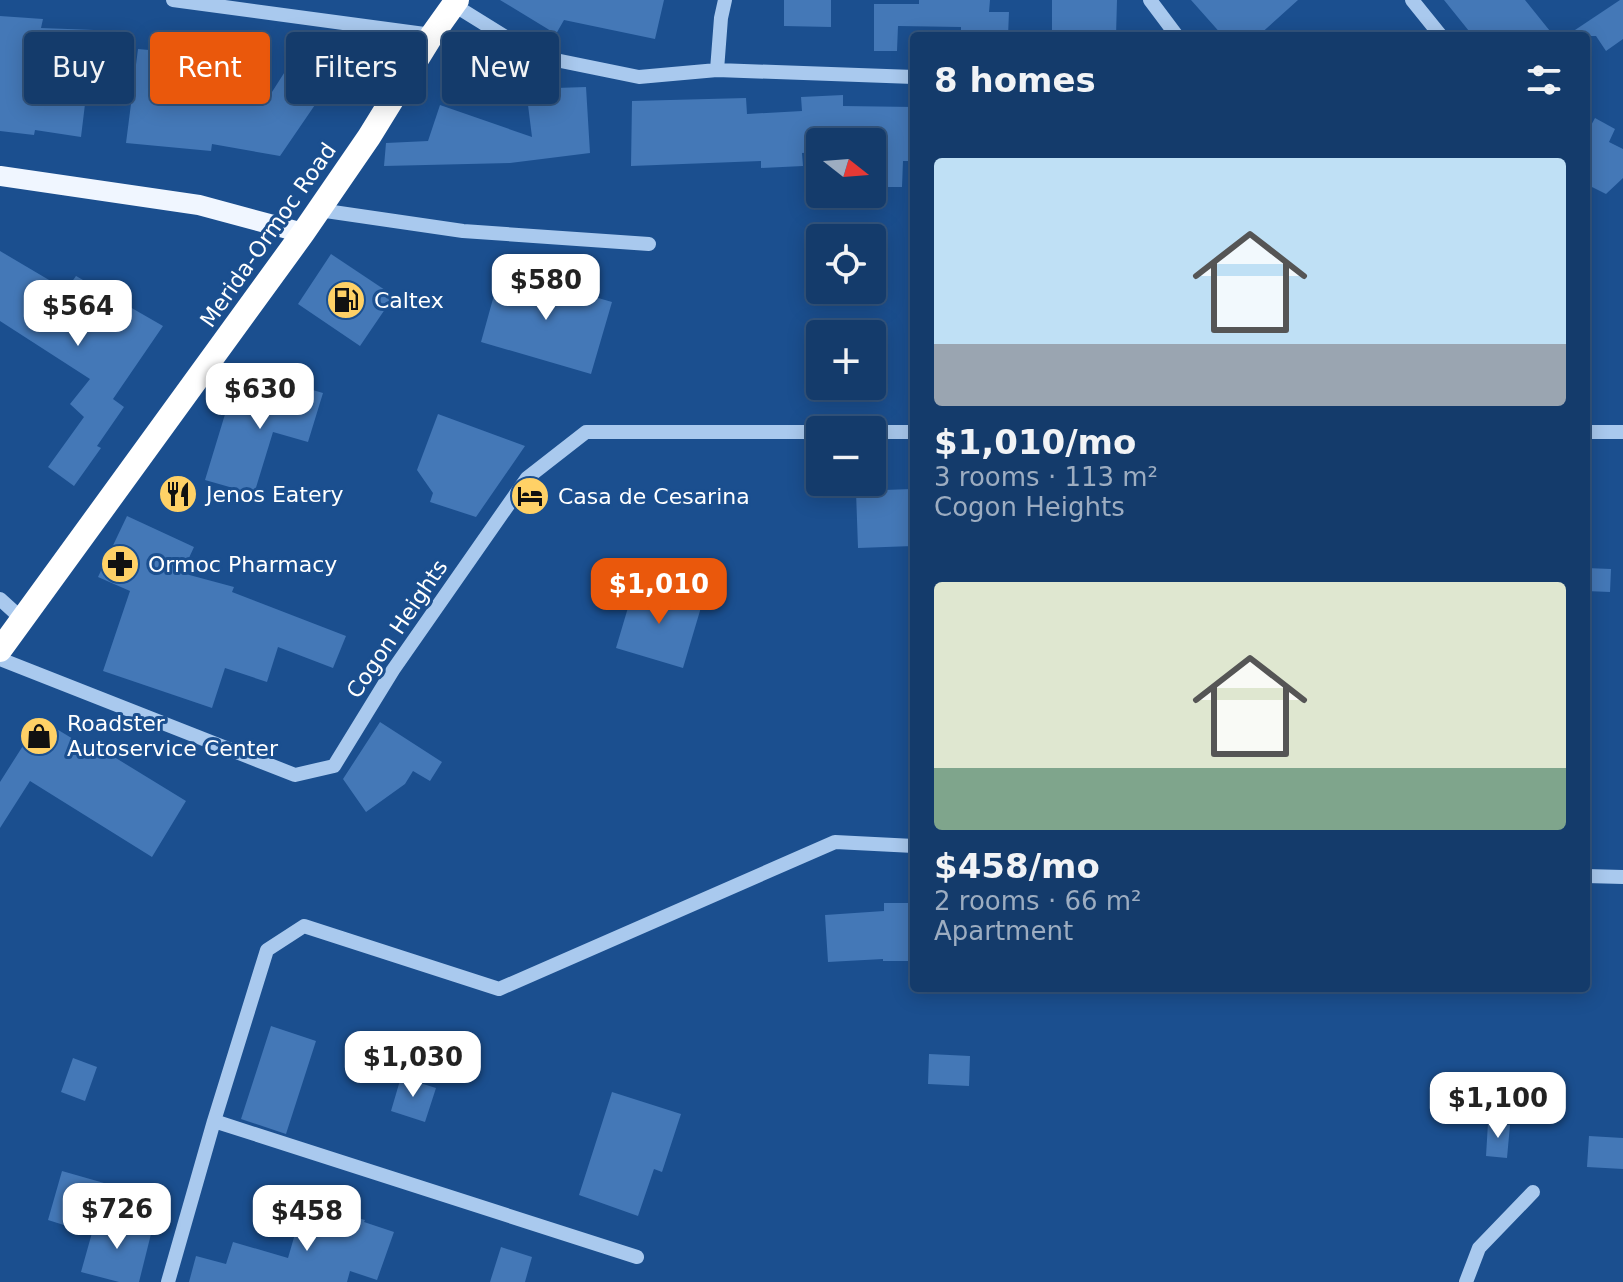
<!DOCTYPE html>
<html lang="en">
<head>
<meta charset="utf-8">
<style>
	body { margin:0; font-family:"DejaVu Sans",sans-serif; background:#1d4271; color:#f1f3f6; height:100vh; display:flex; flex-direction:column; font-size:30px; white-space:nowrap }
	* { box-sizing:border-box; margin:0 }
	p { font-size:26px; color:#9dadc1 }
	.icon { flex:none; width:44px; height:44px; fill:none; stroke:currentColor; stroke-width:2; stroke-linecap:round; stroke-linejoin:round }
	.map { position:relative; flex:1; overflow:hidden }
	.sheet { position:absolute; left:910px; top:32px; width:680px; height:960px; display:flex; flex-direction:column; background:#143b6b; border-radius:8px; box-shadow:0 4px 20px #0003,0 0 0 2px #33557e }
	.sheet>* { flex:none }
	.banner { position:absolute; left:24px; top:32px; width:760px; height:72px; display:flex; gap:16px }
	.needle { width:52px; rotate:107deg }
	.fabs { position:absolute; left:806px; top:128px; display:grid; gap:16px }
	.fabs a { display:grid; place-items:center; width:80px; height:80px; border-radius:8px; background:#143b6b; box-shadow:0 4px 20px #0003,0 0 0 2px #33557e; font-size:40px }
	.price { position:absolute; translate:-50% -68px; padding:0 18px; border-radius:16px; background:#fff; color:#222; font-size:26px; line-height:52px; filter:drop-shadow(0 2px 4px #0008) }
	.price::after { content:''; position:absolute; left:50%; top:48px; width:24px; height:18px; margin-left:-12px; background:inherit; clip-path:polygon(0 0,100% 0,50% 100%) }
	.price.active { background:#ea580c; color:#fff }
	ul { padding:0; list-style:none }
	li { display:grid; align-content:center; gap:16px; height:424px; padding:0 24px }
	li span { display:grid; place-items:center; height:248px; border-radius:8px; color:#555 }
	li>.icon { margin-inline-start:auto }
	span .icon { width:144px; height:144px; fill:#fffc; stroke-width:1 }
	li b { font-size:34px }
	h2 { display:flex; justify-content:space-between; align-items:center; height:96px; padding:0 24px; font-size:34px }
	.chip { padding:0 28px; border-radius:8px; background:#143b6b; box-shadow:0 4px 20px #0003,0 0 0 2px #33557e; font-size:28px; line-height:72px }
	.chip.active { background:#ea580c; color:#fff }
	.map>svg:first-child { display:block }
</style>
</head>
<body>
<div class="map">
<svg width="1623" height="1282" viewBox="0 0 1623 1282">
	<rect width="100%" height="100%" fill="#1b4f8f"/>
	<path fill="#4478b7" d="M 500,0 L 664,0 L 655,39 L 564,20 L 556,34 Z
		M 784,0 L 831,0 L 831,27 L 784,26 Z
		M 919,0 L 990,0 L 989,12 L 1009,12 L 1008,36 L 961,36 L 961,27 L 898,26 L 897,51 L 874,51 L 874,4 L 919,4 Z
		M 1052,0 L 1117,0 L 1116,36 L 1052,36 Z
		M 1191,0 L 1298,0 L 1258,36 L 1223,36 Z
		M 1444,0 L 1525,0 L 1554,36 L 1473,36 Z
		M 1620,0 L 1623,0 L 1623,39 L 1606,51 L 1596,36 L 1566,36 Z
		M 0,16 L 43,19 L 41,28 L 94,30 L 81,137 L 35,130 L 34,135 L 0,131 Z
		M 302,45 L 345,61 L 280,156 L 212,144 L 211,151 L 126,143 L 138,49 L 226,57 L 222,83 L 263,106 Z
		M 586,87 L 590,153 L 510,163 L 384,166 L 386,143 L 428,141 L 440,105 L 532,137 L 526,89 Z
		M 843,95 L 843,106 L 914,107 L 914,161 L 903,161 L 902,187 L 872,187 L 872,142 L 820,142 L 820,152 L 802,153 L 803,166 L 761,168 L 761,161 L 631,166 L 632,101 L 746,98 L 747,114 L 802,111 L 801,97 Z
		M 1595,118 L 1615,129 L 1609,142 L 1623,149 L 1623,178 L 1606,194 L 1586,184 L 1586,130 L 1588,131 Z
		M 0,251 L 66,290 L 76,276 L 163,326 L 113,399 L 124,407 L 97,446 L 101,448 L 74,486 L 48,467 L 84,417 L 70,404 L 90,379 L 0,321 Z
		M 331,254 L 394,296 L 360,346 L 298,304 Z
		M 501,270 L 612,302 L 591,374 L 481,342 Z
		M 268,377 L 323,393 L 308,442 L 273,432 L 254,494 L 205,480 L 233,388 L 261,399 Z
		M 438,414 L 525,446 L 476,517 L 430,502 L 433,493 L 417,470 Z
		M 912,489 L 913,546 L 858,548 L 856,491 Z
		M 127,516 L 194,547 L 182,573 L 234,587 L 232,592 L 346,636 L 333,668 L 278,647 L 267,682 L 225,668 L 212,708 L 103,671 L 130,591 L 98,577 Z
		M 1586,568 L 1611,569 L 1610,592 L 1586,591 Z
		M 635,584 L 702,604 L 683,668 L 616,648 Z
		M 40,719 L 103,757 L 106,752 L 186,801 L 152,857 L 30,781 L 0,828 L 0,782 Z
		M 380,722 L 442,762 L 430,781 L 413,771 L 405,784 L 366,812 L 343,779 Z
		M 884,903 L 914,903 L 914,961 L 883,961 L 883,959 L 828,962 L 825,915 L 884,911 Z
		M 271,1026 L 316,1041 L 286,1134 L 241,1119 Z
		M 929,1054 L 970,1056 L 969,1086 L 928,1084 Z
		M 73,1058 L 97,1067 L 85,1101 L 61,1092 Z
		M 401,1077 L 436,1088 L 425,1122 L 391,1111 Z
		M 612,1092 L 681,1114 L 662,1172 L 654,1169 L 638,1216 L 579,1195 Z
		M 1488,1123 L 1510,1125 L 1507,1158 L 1486,1156 Z
		M 1589,1136 L 1623,1138 L 1623,1169 L 1587,1167 Z
		M 62,1171 L 104,1183 L 89,1233 L 48,1220 Z
		M 304,1203 L 365,1220 L 364,1222 L 394,1232 L 377,1280 L 350,1271 L 347,1282 L 189,1282 L 196,1256 L 226,1264 L 233,1242 L 288,1258 Z
		M 97,1215 L 152,1230 L 139,1282 L 119,1282 L 81,1272 Z
		M 501,1247 L 532,1257 L 525,1282 L 490,1282 Z"/>
	<g fill="none" stroke-linecap="round" stroke-linejoin="round">
		<path stroke="#a9c9ee" stroke-width="14" d="M 173,0 L 432,35
			M 1150,0 L 1177,36
			M 1412,0 L 1441,36
			M 454,5 L 536,56 L 639,77 L 717,70 L 914,77
			M 717,70 L 721,18 L 725,0
			M 319,210 L 463,231 L 649,244
			M 872,432 L 914,432
			M 1586,432 L 1623,432
			M 0,599 L 22,619
			M 0,659 L 295,775 L 334,766 L 393,670 L 527,478 L 586,432 L 820,432
			M 1586,876 L 1623,877
			M 214,1121 L 637,1257
			M 168,1282 L 214,1121 L 267,950 L 304,926 L 499,989 L 835,842 L 914,846
			M 1466,1282 L 1479,1248 L 1533,1192"/>
		<path stroke="#f0f6ff" stroke-width="20" d="M 0,176 L 199,205 L 303,233"/>
		<path stroke="#fff" stroke-width="24" d="M 0,650 L 303,233 L 369,137 L 432,35 L 457,0"/>
	</g>
	<defs>
		<g id="fuel-disc" transform="scale(2)"><circle r="9.5" fill="#ffd166" stroke="#1b4f8f"/><path d="M-5.5-6h7V0h2V4h1.3V-2.5L3-4.5l.8-.8L6-3V5H2.5V1h-1V6h-7ZM-4.2-4.7v3.2H.2V-4.7Z" fill="#111"/></g>
		<g id="restaurant-disc" transform="scale(2)"><circle r="9.5" fill="#ffd166" stroke="#1b4f8f"/><path d="M-5-6h1v4h1v-4h1v4h1v-4h1v5L-1.5 .5V6h-2V.5L-5-1ZM5-6V6H3V1.5H1.5Q1.5-4 5-6Z" fill="#111"/></g>
		<g id="hotel-disc" transform="scale(2)"><circle r="9.5" fill="#ffd166" stroke="#1b4f8f"/><path d="M-6-4.5h1.5V1H6V5H4.5V3h-9V5H-6ZM-4 0a1.8 1.8 0 1 1 3.6 0ZM.5 0V-2.5h3Q6-2.5 6 0Z" fill="#111"/></g>
		<g id="pharmacy-disc" transform="scale(2)"><circle r="9.5" fill="#ffd166" stroke="#1b4f8f"/><path d="M-2-6h4v4h4v4h-4v4h-4v-4h-4v-4h4Z" fill="#111"/></g>
		<g id="shop-disc" transform="scale(2)"><circle r="9.5" fill="#ffd166" stroke="#1b4f8f"/><path d="M-5-2.5h2.3a2.7 3.5 0 0 1 5.4 0H5L5.5 6h-11ZM-1.5-2.5h3a1.5 2.3 0 0 0-3 0Z" fill="#111"/></g>
	</defs>
	<g fill-rule="evenodd">
		<use href="#fuel-disc" x="346" y="300"/>
		<use href="#restaurant-disc" x="178" y="494"/>
		<use href="#hotel-disc" x="530" y="496"/>
		<use href="#pharmacy-disc" x="120" y="564"/>
		<use href="#shop-disc" x="39" y="736"/>
	</g>
	<g text-anchor="middle" dominant-baseline="central" stroke-width="6" stroke-linejoin="round" paint-order="stroke">
		<g font-size="22" fill="#fff" stroke="#1b4f8f">
			<text transform="translate(268 235) rotate(-55)">Merida-Ormoc Road</text>
			<text transform="translate(397 629) rotate(-56)">Cogon Heights</text>
		</g>
		<g font-size="22" fill="#fff" stroke="#1b4f8f" text-anchor="start">
			<text x="374" y="300">Caltex</text>
			<text x="206" y="494">Jenos Eatery</text>
			<text x="558" y="496">Casa de Cesarina</text>
			<text x="148" y="564">Ormoc Pharmacy</text>
			<text x="67" y="723">Roadster<tspan x="67" dy="25">Autoservice Center</tspan></text>
		</g>
	</g>
</svg>
<div class="fabs">
<a><svg class="needle" viewBox="-14 -14 28 28"><path d="M0-13l5 13h-10z" fill="#e53935"/><path d="M0 13l5-13h-10z" fill="#9dadc1"/></svg></a>
<a><svg class="icon" aria-label="locate" viewBox="0 0 24 24"><circle cx="12" cy="12" r="6"/><path d="M12 2v4M12 18v4M2 12h4M18 12h4"/></svg></a>
<a>+</a>
<a>−</a>
</div>
<b class="price" style="left:546px;top:322px">$580</b>
<b class="price" style="left:78px;top:348px">$564</b>
<b class="price" style="left:260px;top:431px">$630</b>
<b class="price active" style="left:659px;top:626px">$1,010</b>
<b class="price" style="left:413px;top:1099px">$1,030</b>
<b class="price" style="left:1498px;top:1140px">$1,100</b>
<b class="price" style="left:117px;top:1251px">$726</b>
<b class="price" style="left:307px;top:1253px">$458</b>
<div class="banner">
<a class="chip">Buy</a>
<a class="chip active">Rent</a>
<a class="chip">Filters</a>
<a class="chip">New</a>
</div>
<section class="sheet">
<h2>8 homes<svg class="icon" aria-label="filters" viewBox="0 0 24 24"><path d="M4 7h16M4 17h16"/><circle cx="9" cy="7" r="2"/><circle cx="15" cy="17" r="2"/></svg></h2>
<ul>
<li><span style="background:linear-gradient(#bfe0f5 75%,#9aa5b1 0)"><svg class="icon" aria-label="home" viewBox="0 0 24 24"><path d="M3 11l9-7 9 7M6 9v11h12V9"/></svg></span><div><b>$1,010/mo</b><p>3 rooms · 113 m²</p><p>Cogon Heights</p></div></li>
<li><span style="background:linear-gradient(#dfe7d0 75%,#7fa58c 0)"><svg class="icon" aria-label="home" viewBox="0 0 24 24"><path d="M3 11l9-7 9 7M6 9v11h12V9"/></svg></span><div><b>$458/mo</b><p>2 rooms · 66 m²</p><p>Apartment</p></div></li>
</ul>
</section>
</div>
</body>
</html>
